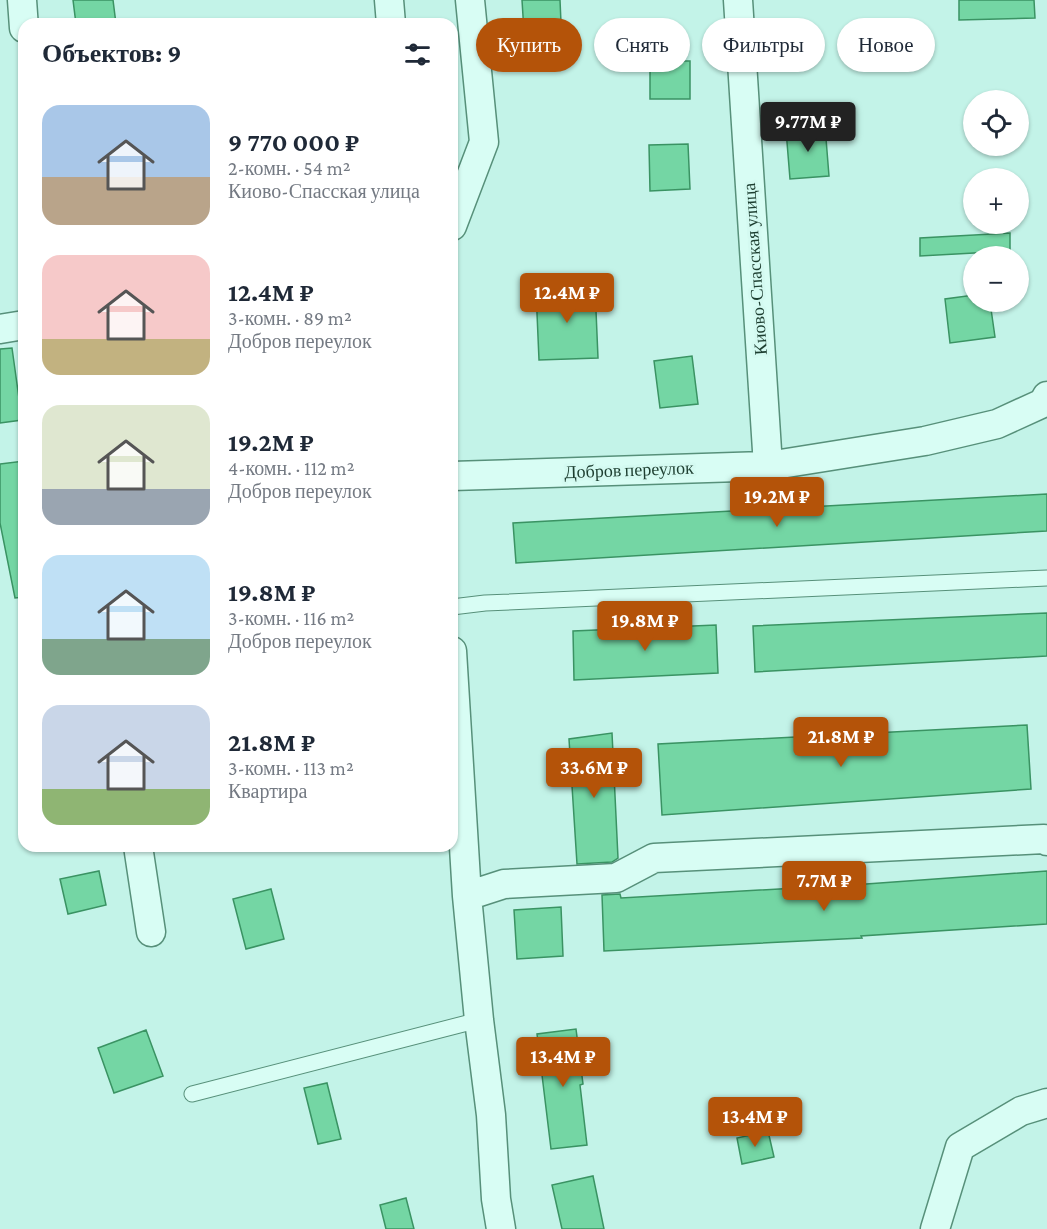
<!DOCTYPE html>
<html lang="ru">
<head>
<meta charset="utf-8">
<style>
	body { margin:0; font-family:"Crimson Pro",serif; background:#f2f2f3; color:#1f2937; height:100vh; display:flex; flex-direction:column; font-size:22px; white-space:nowrap }
	* { box-sizing:border-box; margin:0 }
	p { font-size:20px; color:#747a83 }
	.icon { flex:none; width:33px; height:33px; fill:none; stroke:currentColor; stroke-width:2; stroke-linecap:round; stroke-linejoin:round }
	.map { position:relative; flex:1; overflow:hidden }
	.panel { position:absolute; left:18px; top:18px; width:440px; height:834px; display:flex; flex-direction:column; background:#fff; border-radius:18px; box-shadow:0 2px 4px #0004 }
	.panel>* { flex:none }
	.guide { position:absolute; left:476px; top:18px; width:482px; height:54px; display:flex; gap:12px }
	.buttons { position:absolute; left:963px; top:90px; display:grid; gap:12px }
	.buttons a { display:grid; place-items:center; width:66px; height:66px; border-radius:50%; background:#fff; box-shadow:0 2px 4px #0004; font-size:30px }
	.price { position:absolute; translate:-50% -51px; padding:0 14px; border-radius:6px; background:#b45309; color:#fff; font-size:20px; line-height:39px; filter:drop-shadow(0 2px 3px #0008) }
	.price::after { content:''; position:absolute; left:50%; top:36px; width:18px; height:14px; margin-left:-9px; background:inherit; clip-path:polygon(0 0,100% 0,50% 100%) }
	.price.selected { background:#222; color:#fff }
	ul { padding:0; list-style:none }
	li { display:flex; align-items:center; gap:18px; height:150px; padding:0 24px }
	li span { display:grid; place-items:center; flex:none; width:168px; height:120px; border-radius:18px; color:#555 }
	li>.icon { margin-inline-start:auto }
	span .icon { width:72px; height:72px; fill:#fffc; stroke-width:1 }
	li b { font-size:26px }
	h2 { display:flex; justify-content:space-between; align-items:center; height:72px; padding:0 24px; font-size:26px }
	.tag { padding:0 21px; border-radius:27px; background:#fff; box-shadow:0 2px 4px #0004; font-size:21px; line-height:54px }
	.tag.selected { background:#b45309; color:#fff }
	.map>svg:first-child { display:block }
</style>
</head>
<body>
<div class="map">
<svg width="1047" height="1229" viewBox="0 0 1047 1229">
	<rect width="100%" height="100%" fill="#c3f3e8"/>
	<path fill="#74d6a4" stroke="#3a9363" stroke-width="1.5" d="M 73,0 L 113,0 L 116,24 L 76,24 Z
		M 522,0 L 560,0 L 562,46 L 525,48 Z
		M 959,0 L 1034,0 L 1035,18 L 959,20 Z
		M 650,61 L 690,61 L 690,99 L 650,99 Z
		M 825,126 L 829,176 L 790,179 L 786,130 Z
		M 688,144 L 690,189 L 650,191 L 649,145 Z
		M 1010,233 L 1010,251 L 920,256 L 920,238 Z
		M 595,287 L 598,358 L 539,360 L 536,290 Z
		M 974,295 L 974,302 L 990,302 L 995,337 L 950,343 L 945,299 Z
		M 12,348 L 22,420 L 0,423 L 0,349 Z
		M 692,356 L 698,404 L 660,408 L 654,361 Z
		M 24,461 L 24,597 L 15,598 L 0,523 L 0,464 Z
		M 1047,494 L 1047,531 L 516,563 L 513,523 Z
		M 1047,613 L 1047,656 L 755,672 L 753,626 Z
		M 716,625 L 718,673 L 574,680 L 573,631 Z
		M 1027,725 L 1031,789 L 662,815 L 658,744 Z
		M 612,733 L 618,858 L 612,862 L 577,864 L 569,739 Z
		M 99,871 L 106,905 L 68,914 L 60,879 Z
		M 1047,871 L 1047,924 L 861,936 L 862,938 L 604,951 L 602,895 L 620,894 L 621,898 L 866,884 Z
		M 271,889 L 284,939 L 246,949 L 233,899 Z
		M 561,907 L 563,956 L 517,959 L 514,910 Z
		M 576,1029 L 583,1084 L 580,1085 L 587,1145 L 551,1149 L 537,1034 Z
		M 146,1030 L 163,1076 L 114,1093 L 98,1048 Z
		M 327,1083 L 341,1139 L 318,1144 L 304,1088 Z
		M 768,1131 L 774,1157 L 742,1164 L 737,1138 Z
		M 593,1176 L 604,1229 L 562,1229 L 552,1185 Z
		M 406,1198 L 414,1229 L 386,1229 L 380,1205 Z"/>
	<g fill="none" stroke-linecap="round" stroke-linejoin="round">
		<g stroke="#57907a" stroke-width="17">
			<path id="lane" d="M 452,607 L 485,603 L 1047,578
				M 192,1094 L 479,1020"/>
		</g>
		<g stroke="#57907a" stroke-width="31">
			<path id="street" d="M 22,0 L 24,28
				M 389,0 L 391,24
				M 738,0 L 768,466
				M 452,226 L 484,142 L 470,0
				M 0,329 L 24,325
				M 452,476 L 768,466 L 925,441 L 997,424 L 1043,403 L 1047,396
				M 452,651 L 467,896 L 479,1020 L 491,1115 L 496,1199 L 501,1229
				M 138,846 L 151,932
				M 467,896 L 504,884 L 616,878 L 654,858 L 1044,839 L 1047,841
				M 935,1229 L 960,1147 L 1021,1111 L 1047,1103"/>
		</g>
		<use href="#lane" stroke="#d8fdf4" stroke-width="15"/>
		<use href="#street" stroke="#d8fdf4" stroke-width="28"/>
	</g>
	<g text-anchor="middle" dominant-baseline="central" stroke-width="6" stroke-linejoin="round" paint-order="stroke">
		<g font-size="18" fill="#1d3e30" stroke="#d4faf1">
			<text transform="translate(755 269) rotate(-94)">Киово-Спасская улица</text>
			<text transform="translate(629 470) rotate(-2)">Добров переулок</text>
		</g>
	</g>
</svg>
<div class="buttons">
<a><svg class="icon" aria-label="locate" viewBox="0 0 24 24"><circle cx="12" cy="12" r="6"/><path d="M12 2v4M12 18v4M2 12h4M18 12h4"/></svg></a>
<a>+</a>
<a>−</a>
</div>
<b class="price selected" style="left:808px;top:153px">9.77M ₽</b>
<b class="price" style="left:567px;top:324px">12.4M ₽</b>
<b class="price" style="left:777px;top:528px">19.2M ₽</b>
<b class="price" style="left:645px;top:652px">19.8M ₽</b>
<b class="price" style="left:841px;top:768px">21.8M ₽</b>
<b class="price" style="left:594px;top:799px">33.6M ₽</b>
<b class="price" style="left:824px;top:912px">7.7M ₽</b>
<b class="price" style="left:563px;top:1088px">13.4M ₽</b>
<b class="price" style="left:755px;top:1148px">13.4M ₽</b>
<div class="guide">
<a class="tag selected">Купить</a>
<a class="tag">Снять</a>
<a class="tag">Фильтры</a>
<a class="tag">Новое</a>
</div>
<section class="panel">
<h2>Объектов: 9<svg class="icon" aria-label="filters" viewBox="0 0 24 24"><path d="M4 7h16M4 17h16"/><circle cx="9" cy="7" r="2"/><circle cx="15" cy="17" r="2"/></svg></h2>
<ul>
<li><span style="background:linear-gradient(#a9c7e8 60%,#b9a48a 0)"><svg class="icon" aria-label="home" viewBox="0 0 24 24"><path d="M3 11l9-7 9 7M6 9v11h12V9"/></svg></span><div><b>9 770 000 ₽</b><p>2-комн. · 54 m²</p><p>Киово-Спасская улица</p></div></li>
<li><span style="background:linear-gradient(#f6c9c9 70%,#c2b280 0)"><svg class="icon" aria-label="home" viewBox="0 0 24 24"><path d="M3 11l9-7 9 7M6 9v11h12V9"/></svg></span><div><b>12.4M ₽</b><p>3-комн. · 89 m²</p><p>Добров переулок</p></div></li>
<li><span style="background:linear-gradient(#dfe7d0 70%,#9aa5b1 0)"><svg class="icon" aria-label="home" viewBox="0 0 24 24"><path d="M3 11l9-7 9 7M6 9v11h12V9"/></svg></span><div><b>19.2M ₽</b><p>4-комн. · 112 m²</p><p>Добров переулок</p></div></li>
<li><span style="background:linear-gradient(#bfe0f5 70%,#7fa58c 0)"><svg class="icon" aria-label="home" viewBox="0 0 24 24"><path d="M3 11l9-7 9 7M6 9v11h12V9"/></svg></span><div><b>19.8M ₽</b><p>3-комн. · 116 m²</p><p>Добров переулок</p></div></li>
<li><span style="background:linear-gradient(#c9d6e8 70%,#8fb573 0)"><svg class="icon" aria-label="home" viewBox="0 0 24 24"><path d="M3 11l9-7 9 7M6 9v11h12V9"/></svg></span><div><b>21.8M ₽</b><p>3-комн. · 113 m²</p><p>Квартира</p></div></li>
</ul>
</section>
</div>
</body>
</html>
